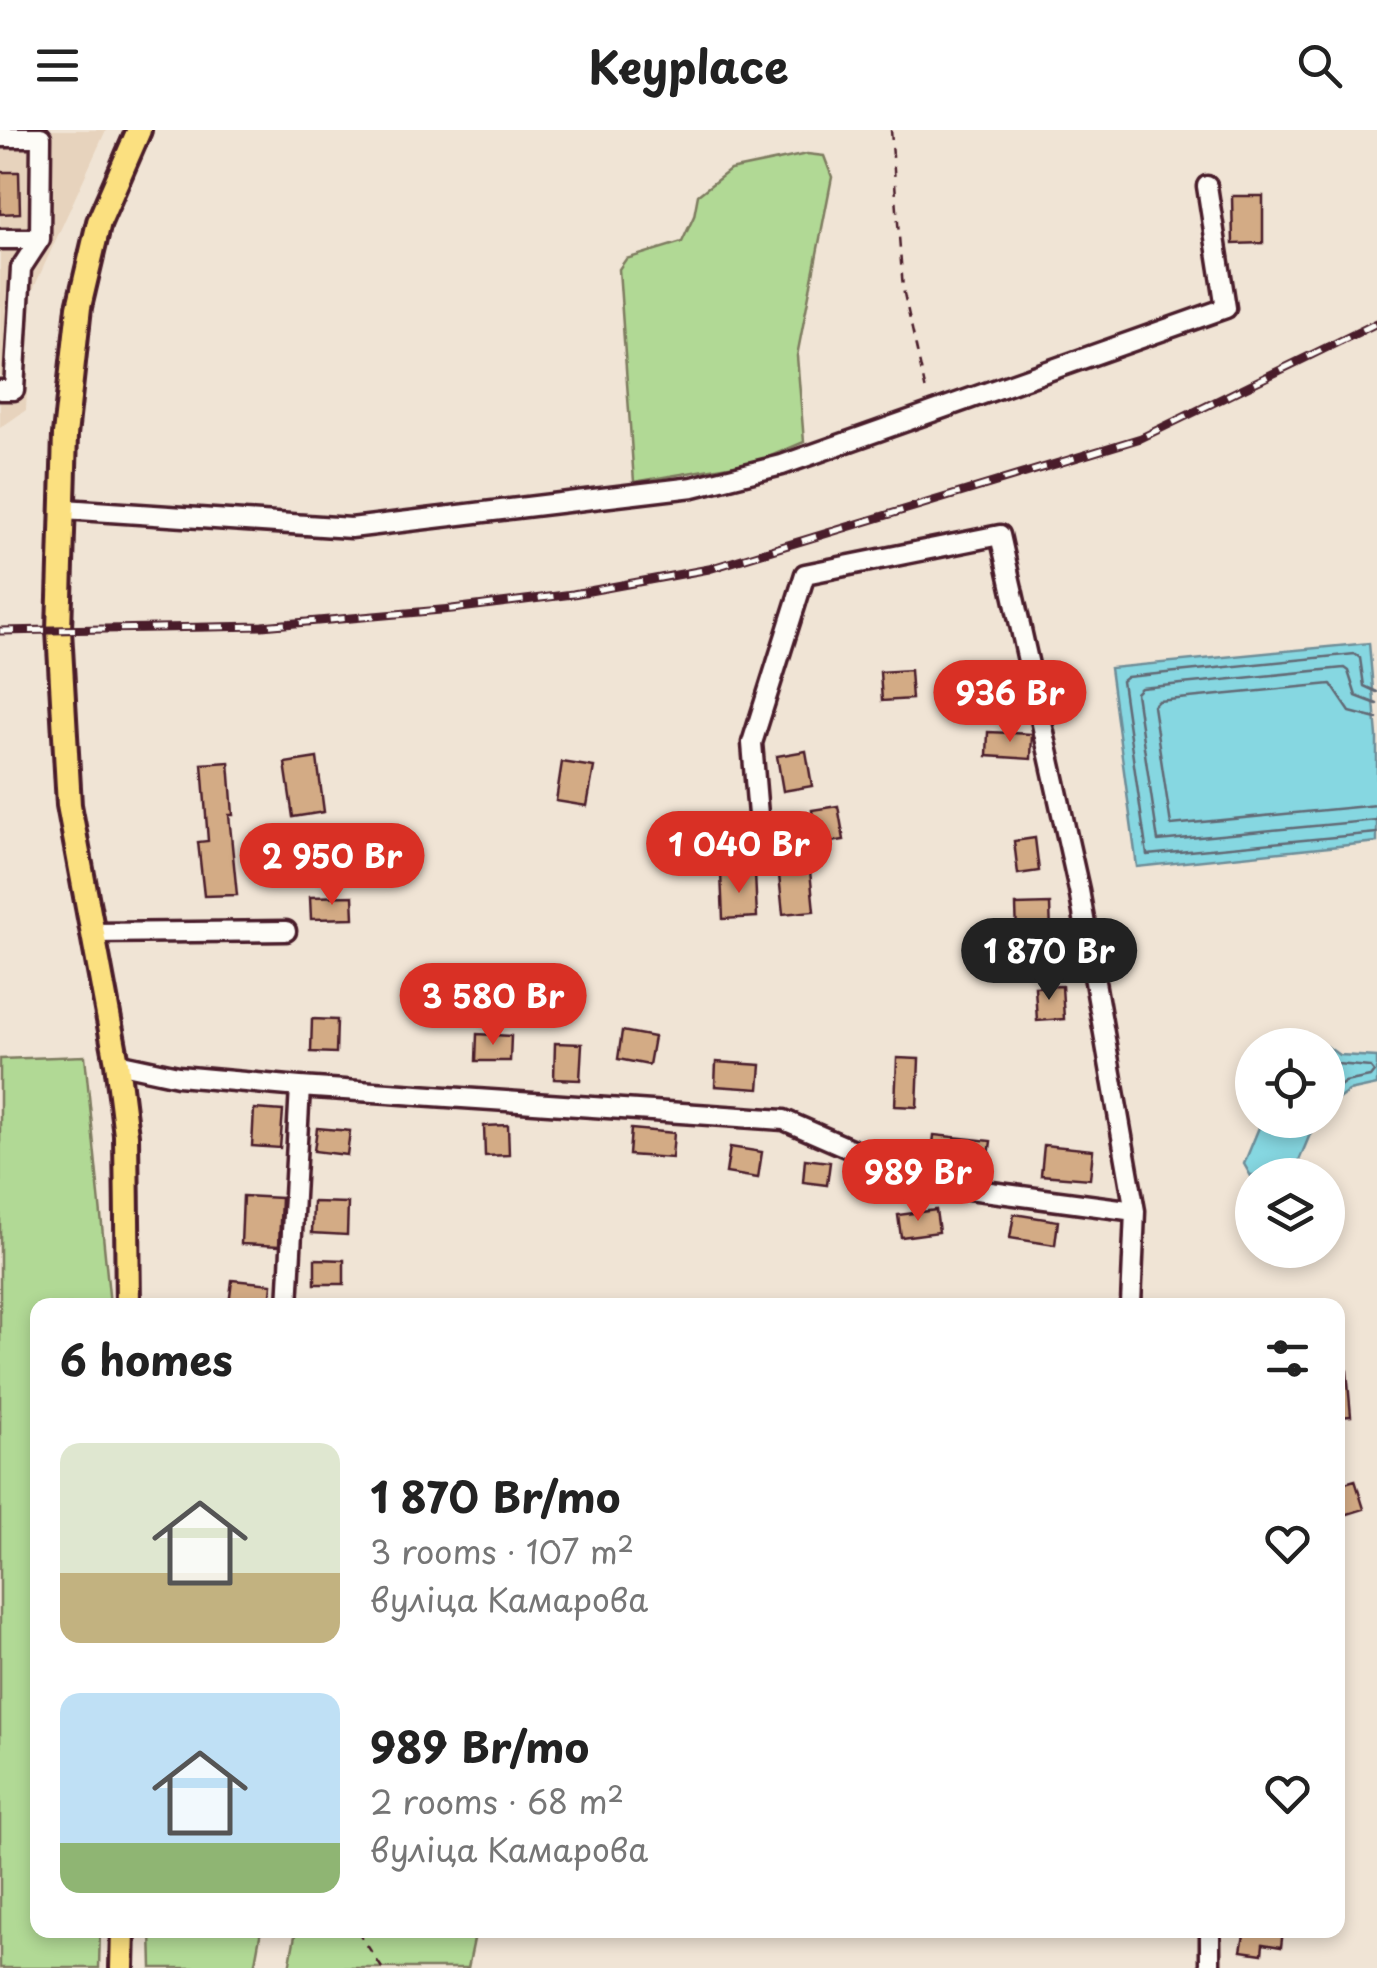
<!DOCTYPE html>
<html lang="en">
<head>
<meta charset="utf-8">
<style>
	body { margin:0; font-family:"Playpen Sans",sans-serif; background:#f6f6f6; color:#222; height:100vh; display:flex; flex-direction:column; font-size:38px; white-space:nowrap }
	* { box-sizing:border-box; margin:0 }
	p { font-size:32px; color:#767676 }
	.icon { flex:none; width:55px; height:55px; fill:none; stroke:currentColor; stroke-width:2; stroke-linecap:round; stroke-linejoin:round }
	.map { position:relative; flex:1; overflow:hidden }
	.drawer { position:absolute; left:30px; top:1168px; width:1315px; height:640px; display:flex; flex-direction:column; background:#fff; border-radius:20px; box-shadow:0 5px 15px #0003 }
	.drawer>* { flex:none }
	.tools { position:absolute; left:1235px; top:898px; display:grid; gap:20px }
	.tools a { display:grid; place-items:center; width:110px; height:110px; border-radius:50%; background:#fff; box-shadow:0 5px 15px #0003; font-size:50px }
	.price { position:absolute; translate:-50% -85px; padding:0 22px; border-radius:35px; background:#d93025; color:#fff; font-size:32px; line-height:65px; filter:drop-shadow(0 2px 5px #0008) }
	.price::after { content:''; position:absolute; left:50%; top:60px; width:30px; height:22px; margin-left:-15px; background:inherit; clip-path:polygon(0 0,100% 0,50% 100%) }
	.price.on { background:#222; color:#fff }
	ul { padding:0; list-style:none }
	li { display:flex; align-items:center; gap:30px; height:250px; padding:0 30px }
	li span { display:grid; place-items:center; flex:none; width:280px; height:200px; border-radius:20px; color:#555 }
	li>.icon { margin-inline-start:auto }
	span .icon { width:120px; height:120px; fill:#fffc; stroke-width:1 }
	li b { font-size:42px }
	h2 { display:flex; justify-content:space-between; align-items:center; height:120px; padding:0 30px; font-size:42px }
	header { display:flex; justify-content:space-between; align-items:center; height:130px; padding:0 30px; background:#fff; font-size:45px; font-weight:700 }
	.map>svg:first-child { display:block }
</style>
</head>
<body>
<header><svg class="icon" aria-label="menu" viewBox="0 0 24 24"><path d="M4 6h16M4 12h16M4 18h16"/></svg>Keyplace<svg class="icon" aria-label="search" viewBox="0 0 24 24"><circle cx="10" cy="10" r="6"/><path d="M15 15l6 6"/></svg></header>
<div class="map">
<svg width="1377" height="1838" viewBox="0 0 1377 1838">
	<rect width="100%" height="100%" fill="#f0e4d5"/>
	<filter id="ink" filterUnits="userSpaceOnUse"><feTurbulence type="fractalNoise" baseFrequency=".01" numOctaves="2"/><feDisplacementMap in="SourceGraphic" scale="20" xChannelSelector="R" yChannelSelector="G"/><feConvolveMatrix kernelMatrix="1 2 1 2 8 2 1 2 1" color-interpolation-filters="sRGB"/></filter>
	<g filter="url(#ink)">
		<path fill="#e7d3bd" d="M 0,0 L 106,0 L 32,162 L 26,280 L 0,298 Z"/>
		<path fill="#b1d995" stroke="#7e7c60" stroke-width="2.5" d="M 807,24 L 824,26 L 832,47 L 797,226 L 804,312 L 759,331 L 634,352 L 619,139 L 626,129 L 682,112 L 694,86 L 698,65 L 730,40 Z
			M 85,926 L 110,1175 L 38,1175 L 38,1800 L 100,1800 L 99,1838 L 0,1838 L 0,929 Z
			M 151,1800 L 261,1800 L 254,1838 L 152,1838 Z
			M 296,1800 L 476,1800 L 468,1838 L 289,1838 Z"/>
		<path fill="#86d7e1" stroke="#6e8d98" stroke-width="2.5" d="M 1369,513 L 1377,606 L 1377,712 L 1137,737 L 1110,538 Z
			M 1328,917 L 1339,925 L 1377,927 L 1377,955 L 1349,961 L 1328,977 Z
			M 1262,990 L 1316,990 L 1293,1045 L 1252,1045 L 1252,1048 L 1244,1034 Z"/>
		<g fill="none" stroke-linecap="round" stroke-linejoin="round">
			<path stroke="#626974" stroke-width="2.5" d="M 1377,562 L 1364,556 L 1360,528 L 1355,524 L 1127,547 L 1122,551 L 1147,725 L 1377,703
				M 1377,574 L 1356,566 L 1348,541 L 1344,538 L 1141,558 L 1136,563 L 1158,711 L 1377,690
				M 1377,589 L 1350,582 L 1331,554 L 1158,571 L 1153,576 L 1171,695 L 1377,675
				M 1328,929 L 1337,934 L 1370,937 L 1374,942 L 1370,947 L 1345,952 L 1328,965"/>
		</g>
		<path fill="#d3ab85" stroke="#4a1f2b" stroke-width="2.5" d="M 0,42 L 19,42 L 20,83 L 0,84 Z
			M 1232,66 L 1263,66 L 1263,113 L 1233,114 Z
			M 996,532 L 999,562 L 953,565 L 950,535 Z
			M 910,540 L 912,569 L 882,571 L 880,542 Z
			M 988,602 L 1032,604 L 1031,629 L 987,626 Z
			M 806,621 L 812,656 L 783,661 L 777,626 Z
			M 317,628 L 324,682 L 293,687 L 285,633 Z
			M 229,632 L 233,685 L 229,685 L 237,765 L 204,766 L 198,712 L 208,711 L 202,634 Z
			M 562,632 L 594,637 L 587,676 L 556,671 Z
			M 838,676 L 844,710 L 817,714 L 812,680 Z
			M 1035,708 L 1039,741 L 1018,744 L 1014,711 Z
			M 810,741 L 814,781 L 783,784 L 779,745 Z
			M 755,743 L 757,787 L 723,789 L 721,744 Z
			M 353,766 L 354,788 L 311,789 L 310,767 Z
			M 1050,774 L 1051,804 L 1017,805 L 1016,775 Z
			M 1062,856 L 1064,889 L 1037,891 L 1035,857 Z
			M 312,889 L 337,890 L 336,923 L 311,922 Z
			M 622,901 L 654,907 L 649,935 L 618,929 Z
			M 477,904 L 511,906 L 510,931 L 476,931 Z
			M 555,913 L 582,914 L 580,950 L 554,949 Z
			M 897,928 L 919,929 L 917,977 L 895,976 Z
			M 716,932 L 761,935 L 759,959 L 715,956 Z
			M 254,979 L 283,981 L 280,1018 L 252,1016 Z
			M 508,995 L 509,1025 L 485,1026 L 484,996 Z
			M 317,998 L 350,1001 L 347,1025 L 314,1021 Z
			M 631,999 L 674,1003 L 672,1028 L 629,1025 Z
			M 934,1005 L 991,1011 L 987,1041 L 931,1035 Z
			M 1044,1015 L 1093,1020 L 1090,1049 L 1041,1045 Z
			M 730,1017 L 762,1022 L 758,1048 L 726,1043 Z
			M 805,1029 L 830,1032 L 827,1055 L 803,1052 Z
			M 243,1066 L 281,1068 L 279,1116 L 241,1114 Z
			M 313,1072 L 348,1073 L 347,1105 L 312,1103 Z
			M 936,1080 L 939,1102 L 901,1107 L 898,1085 Z
			M 1014,1084 L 1058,1091 L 1055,1115 L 1010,1108 Z
			M 315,1129 L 344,1130 L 344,1154 L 315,1154 Z
			M 232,1150 L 272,1154 L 270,1175 L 229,1175 Z
			M 1347,1241 L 1351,1286 L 1338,1287 L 1338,1242 Z
			M 1355,1350 L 1364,1379 L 1338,1387 L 1338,1355 Z
			M 1245,1800 L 1283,1800 L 1281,1817 L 1263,1814 L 1262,1824 L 1241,1821 Z"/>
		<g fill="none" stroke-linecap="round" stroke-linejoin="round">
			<g stroke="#4a1f2b" stroke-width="25">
				<path id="minor" d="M 0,7 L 41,7 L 40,109 L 21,138 L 14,260 L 0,260
					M 0,109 L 40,109
					M 64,379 L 351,398 L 693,357 L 782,335 L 1226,178 L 1207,56
					M 759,697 L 752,613 L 805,444 L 1000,405 L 1079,760 L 1135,1081 L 1131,1175
					M 93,803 L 286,801
					M 117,933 L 178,946 L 300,957 L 784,990 L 931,1054 L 1135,1081
					M 288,1175 L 300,957
					M 1210,1800 L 1210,1838"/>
			</g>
			<g stroke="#4a1f2b" stroke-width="30">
				<path id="major" d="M 128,1175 L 126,1005 L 117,933 L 69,675 L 59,500 L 65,305 L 79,177 L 99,92 L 139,0
					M 122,1838 L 123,1800"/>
			</g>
			<path stroke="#4a1f2b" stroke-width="2.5" stroke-dasharray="10 8" stroke-linecap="butt" d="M 891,0 L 903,159 L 927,266
				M 357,1800 L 382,1838"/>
			<use href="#minor" stroke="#fdfcf7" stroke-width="18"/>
			<use href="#major" stroke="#fbe080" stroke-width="22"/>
			<g stroke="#4a1f2b" stroke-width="9">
				<path id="rail" d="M 0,501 L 262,496 L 452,479 L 573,464 L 709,439 L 1141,308 L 1377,193"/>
			</g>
			<use href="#rail" stroke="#fdfcf7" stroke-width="5" stroke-dasharray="15" stroke-linecap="butt"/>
		</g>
	</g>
</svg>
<div class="tools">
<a><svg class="icon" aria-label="locate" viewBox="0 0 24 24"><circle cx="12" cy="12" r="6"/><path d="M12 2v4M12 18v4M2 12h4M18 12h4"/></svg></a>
<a><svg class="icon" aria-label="layers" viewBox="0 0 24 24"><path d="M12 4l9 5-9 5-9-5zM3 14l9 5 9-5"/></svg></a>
</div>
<b class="price" style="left:1010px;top:615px">936 Br</b>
<b class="price" style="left:739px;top:766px">1 040 Br</b>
<b class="price" style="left:332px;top:778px">2 950 Br</b>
<b class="price on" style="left:1049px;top:873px">1 870 Br</b>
<b class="price" style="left:493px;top:918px">3 580 Br</b>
<b class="price" style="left:918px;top:1094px">989 Br</b>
<section class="drawer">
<h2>6 homes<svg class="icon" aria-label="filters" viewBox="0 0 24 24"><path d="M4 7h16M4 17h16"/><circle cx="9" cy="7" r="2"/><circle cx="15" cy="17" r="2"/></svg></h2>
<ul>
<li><span style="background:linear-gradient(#dfe7d0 65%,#c2b280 0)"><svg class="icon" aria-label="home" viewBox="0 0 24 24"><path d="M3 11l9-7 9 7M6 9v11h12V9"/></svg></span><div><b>1 870 Br/mo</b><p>3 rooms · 107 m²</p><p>вуліца Камарова</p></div><svg class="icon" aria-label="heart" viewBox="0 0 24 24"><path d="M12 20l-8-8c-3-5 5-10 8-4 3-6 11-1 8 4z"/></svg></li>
<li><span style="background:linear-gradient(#bfe0f5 75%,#8fb573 0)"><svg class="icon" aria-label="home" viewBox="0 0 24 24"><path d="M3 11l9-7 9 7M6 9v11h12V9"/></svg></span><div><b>989 Br/mo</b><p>2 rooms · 68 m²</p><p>вуліца Камарова</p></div><svg class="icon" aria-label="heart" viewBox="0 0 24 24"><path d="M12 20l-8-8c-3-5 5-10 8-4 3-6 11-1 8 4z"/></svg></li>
</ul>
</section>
</div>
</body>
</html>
